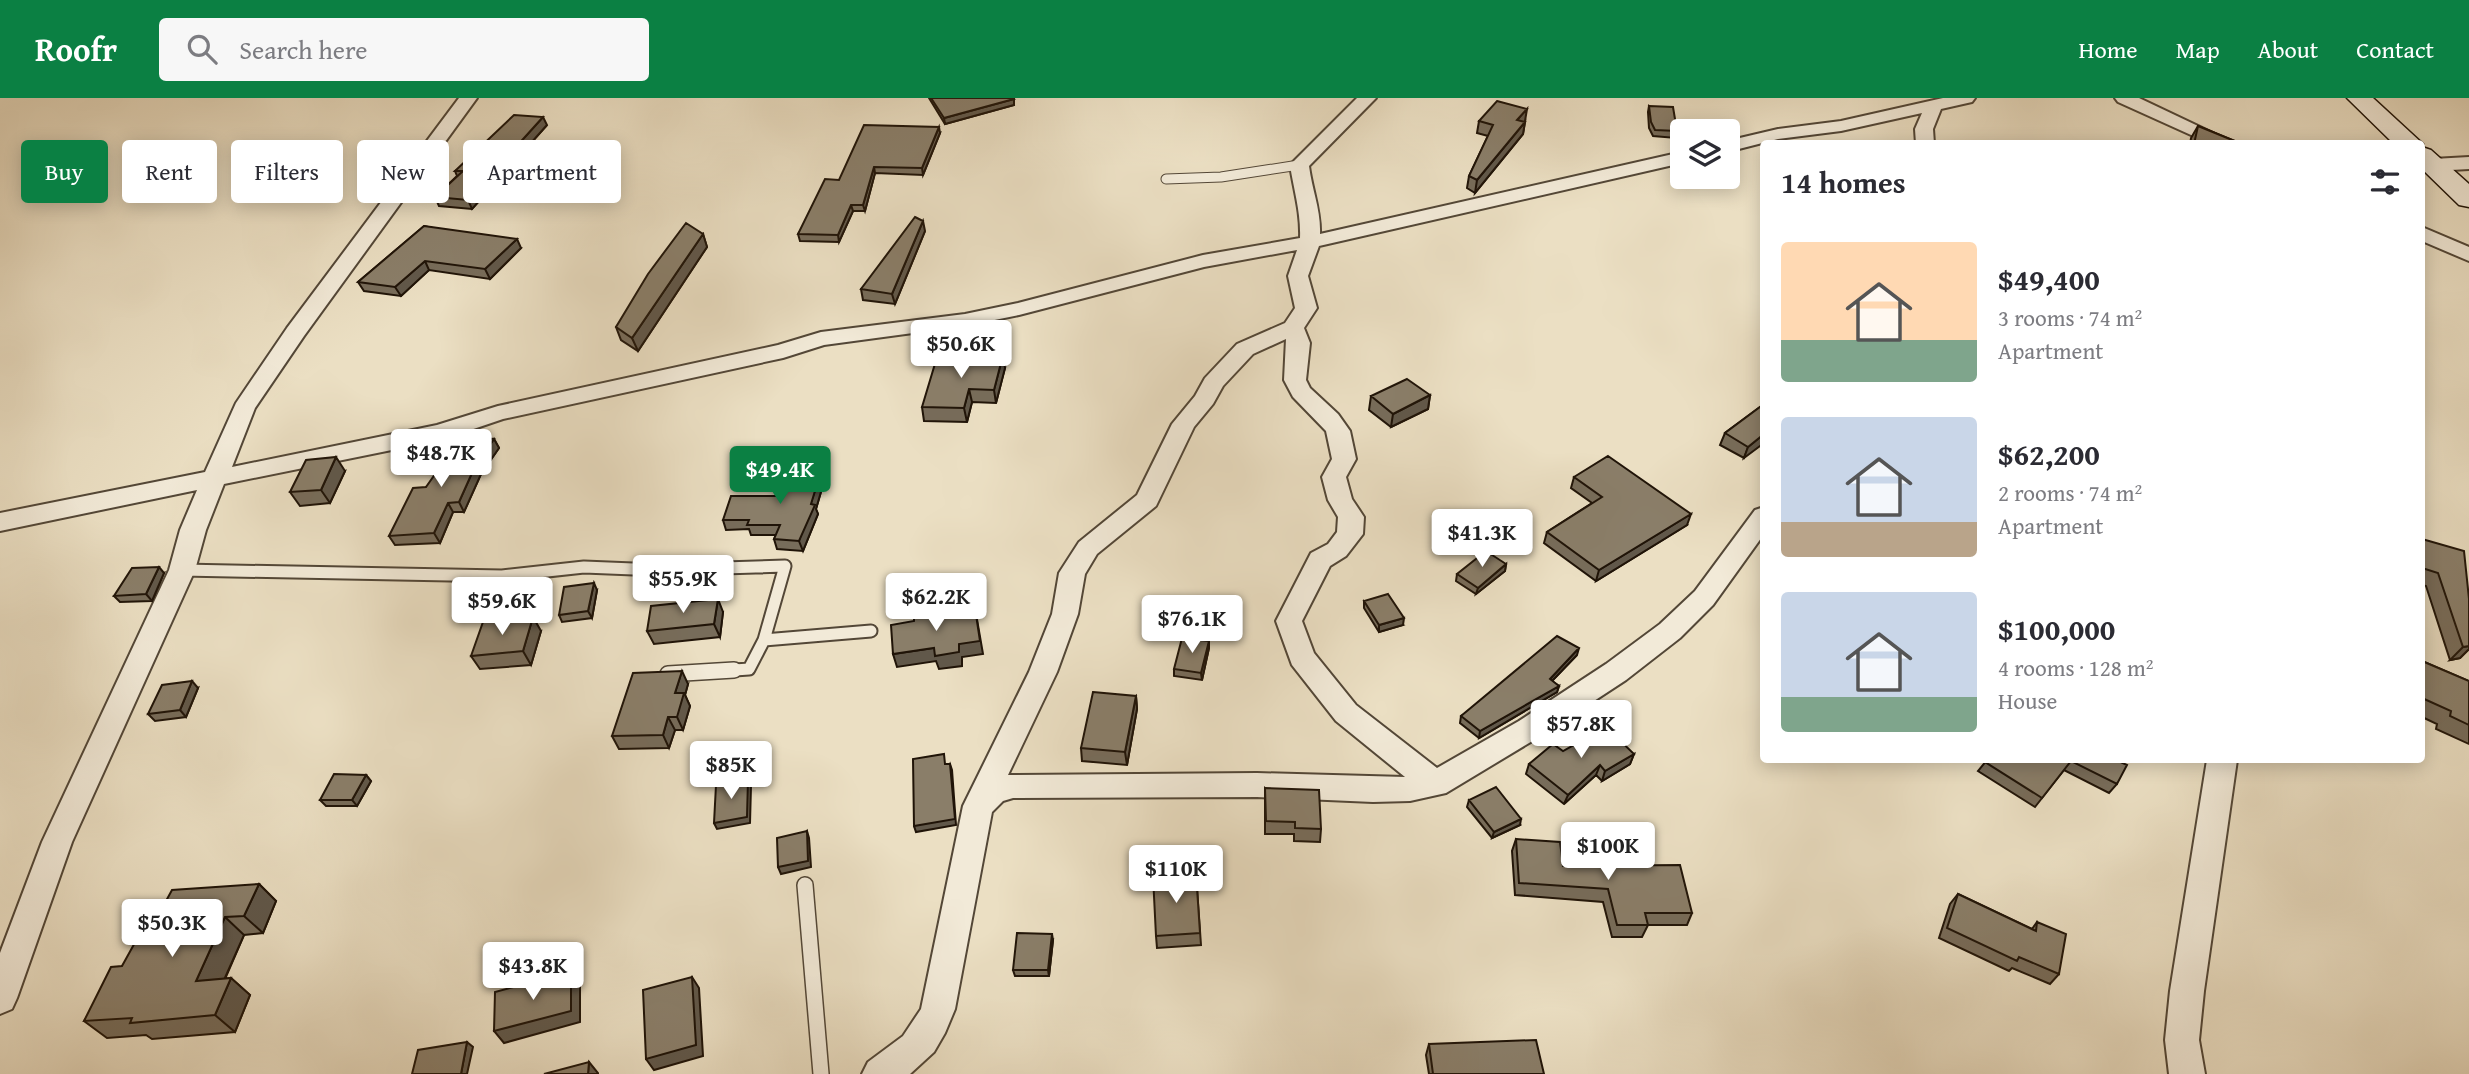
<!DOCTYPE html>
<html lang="en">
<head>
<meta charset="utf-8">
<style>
	body { margin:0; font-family:"Gentium Book Plus",serif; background:#f7f7f7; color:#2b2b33; height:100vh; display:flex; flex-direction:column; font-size:26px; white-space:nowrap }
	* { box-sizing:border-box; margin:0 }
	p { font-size:23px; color:#7c7c81 }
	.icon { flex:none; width:38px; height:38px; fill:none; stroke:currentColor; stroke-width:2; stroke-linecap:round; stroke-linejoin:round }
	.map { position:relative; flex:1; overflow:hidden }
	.panel { position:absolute; left:1760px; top:42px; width:665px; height:623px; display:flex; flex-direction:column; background:#fff; border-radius:7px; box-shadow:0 4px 18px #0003 }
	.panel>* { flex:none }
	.banner { position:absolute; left:21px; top:42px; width:665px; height:63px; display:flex; gap:14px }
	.buttons { position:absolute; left:1670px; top:21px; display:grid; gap:14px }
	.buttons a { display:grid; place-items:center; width:70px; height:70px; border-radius:7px; background:#fff; box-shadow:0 4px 18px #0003; font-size:35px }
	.price { position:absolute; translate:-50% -60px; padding:0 16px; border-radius:7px; background:#fff; color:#222; font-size:23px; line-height:46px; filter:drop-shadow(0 2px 4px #0008) }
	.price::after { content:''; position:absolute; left:50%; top:42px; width:21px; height:16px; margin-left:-10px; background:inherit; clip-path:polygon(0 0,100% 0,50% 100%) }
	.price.active { background:#0b8043; color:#fff }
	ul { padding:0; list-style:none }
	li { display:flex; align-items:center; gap:21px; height:175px; padding:0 21px }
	li span { display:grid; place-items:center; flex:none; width:196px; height:140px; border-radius:7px; color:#555 }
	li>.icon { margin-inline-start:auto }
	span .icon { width:84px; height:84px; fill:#fffc; stroke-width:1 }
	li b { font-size:30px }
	h2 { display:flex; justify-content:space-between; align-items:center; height:84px; padding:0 21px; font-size:30px }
	.chip { padding:0 24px; border-radius:7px; background:#fff; box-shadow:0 4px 18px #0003; font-size:24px; line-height:63px }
	.chip.active { background:#0b8043; color:#fff }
	header { display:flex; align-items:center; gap:42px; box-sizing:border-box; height:98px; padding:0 35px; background:#0b8043; color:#fff }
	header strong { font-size:33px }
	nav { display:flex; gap:38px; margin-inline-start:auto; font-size:24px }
	.search { width:490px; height:63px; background:#f7f7f7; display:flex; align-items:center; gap:18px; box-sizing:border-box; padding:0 24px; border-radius:7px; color:#7c7c81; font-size:26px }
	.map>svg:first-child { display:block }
</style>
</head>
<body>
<header>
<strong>Roofr</strong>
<div class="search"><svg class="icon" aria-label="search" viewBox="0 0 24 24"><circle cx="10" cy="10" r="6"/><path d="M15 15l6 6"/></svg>Search here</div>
<nav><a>Home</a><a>Map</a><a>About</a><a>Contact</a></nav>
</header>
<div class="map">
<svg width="2469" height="976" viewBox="0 0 2469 976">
	<rect width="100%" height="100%" fill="#ebdfc3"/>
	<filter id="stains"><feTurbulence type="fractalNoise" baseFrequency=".00286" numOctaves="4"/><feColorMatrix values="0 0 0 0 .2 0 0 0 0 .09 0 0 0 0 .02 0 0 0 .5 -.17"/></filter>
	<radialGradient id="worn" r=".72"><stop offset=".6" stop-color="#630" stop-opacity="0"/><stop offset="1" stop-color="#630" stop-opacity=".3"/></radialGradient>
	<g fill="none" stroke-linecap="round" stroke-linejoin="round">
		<g stroke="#534737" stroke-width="11">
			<path id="lane-far2" d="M 1166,81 L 1221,79 L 1299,67"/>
		</g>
		<g stroke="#534737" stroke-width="15">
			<path id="lane-far1" d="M 182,472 L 502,478 L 584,469 L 658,472 L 785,468 L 764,542 L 749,571 L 706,574
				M 764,542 L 871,533"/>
		</g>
		<g stroke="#534737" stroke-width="18">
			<path id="lane" d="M 668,576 L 734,572
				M 805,787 L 821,976"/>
		</g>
		<g stroke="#534737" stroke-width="4">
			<path id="street" d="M 459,0 L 477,0 L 304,238 L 255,310 L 232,369 L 437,327 L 498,308 L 778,247 L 821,234 L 965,216 L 1018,205 L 1203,157 L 1300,140 C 1301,114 1294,93 1290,67 L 1357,0 L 1376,0 L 1309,68 C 1312,92 1321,112 1320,136 L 1682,54 L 1682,65 L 1319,148 L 1308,178 L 1317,210 L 1304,230 L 1310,245 L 1306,282 L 1310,290 L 1338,316 L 1350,333 L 1356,361 L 1346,379 L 1352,401 L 1364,419 L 1363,436 L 1346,458 L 1330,468 L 1302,523 L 1314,555 L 1356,607 L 1437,670 L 1519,623 L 1606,566 L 1660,526 L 1695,493 L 1755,412 L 1764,409 L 1764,436 L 1713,507 L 1680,540 L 1626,582 L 1539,639 L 1446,695 L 1410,703 L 1373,704 L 1257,699 L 1013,700 L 1003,703 L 992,714 L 955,911 L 945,935 L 934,954 L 910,976 L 862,976 L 868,964 L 903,938 L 921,911 L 963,708 L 1029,574 L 1052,516 L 1059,475 L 1079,444 L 1137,397 L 1172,326 L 1195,298 L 1205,280 L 1237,246 L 1285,225 L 1295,210 L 1288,178 L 1297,152 L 1204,169 L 1019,217 L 965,228 L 824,247 L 783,260 L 503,321 L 441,342 L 224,386 L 206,432 L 195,472 L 72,744 L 17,900 L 12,911 L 0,916 L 0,855 L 42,744 L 169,472 L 180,432 L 197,392 L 0,433 L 0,415 L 205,374 L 236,305 L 287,230 ZM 1286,241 L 1284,282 L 1293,299 L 1326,333 L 1332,361 L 1322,379 L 1328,402 L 1338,419 L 1337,434 L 1328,446 L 1311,455 L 1276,523 L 1292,567 L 1336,623 L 1405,679 L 1257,675 L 1008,677 L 1057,574 L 1078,516 L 1085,476 L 1097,456 L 1156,408 L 1194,329 L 1213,306 L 1223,288 L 1253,256 Z
				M 1943,0 L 1975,0 L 1972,4 L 1941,11 L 1933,31 L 1934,46 L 1916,46 L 1915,31 L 1922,15 L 1841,33 L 1778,41 L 1727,54 L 1727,43 L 1778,31 L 1841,23 Z
				M 2115,0 L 2139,0 L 2236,46 L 2211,46 L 2118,4 Z
				M 2469,59 L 2469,71 L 2433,73 L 2424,67 L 2433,61 Z
				M 2422,129 L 2469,149 L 2469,163 L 2422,143 Z
				M 2207,662 L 2237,662 L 2204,893 L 2199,942 L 2205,976 L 2169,976 L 2165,942 L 2170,893 Z"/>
		</g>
		<g stroke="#201408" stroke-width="3">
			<path id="secondary" d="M 2347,0 L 2373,0 L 2423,46 L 2394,46 Z
				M 2422,49 L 2431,52 L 2469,86 L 2469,109 L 2459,107 L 2422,71 Z"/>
		</g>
		<use href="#lane-far2" stroke="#f2ead8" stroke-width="9"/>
		<use href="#lane-far1" stroke="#f2ead8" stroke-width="11"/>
		<use href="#lane" stroke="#f2ead8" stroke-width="15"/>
		<use href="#street" fill="#f2ead8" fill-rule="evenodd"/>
		<use href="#secondary" fill="#f2ead8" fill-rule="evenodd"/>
	</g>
	<path fill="#776c5a" stroke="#201408" stroke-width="2" d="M 929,0 L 1013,0 L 1014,7 L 945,26 Z
		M 1649,8 L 1677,33 L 1676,40 L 1653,38 L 1649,30 L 1648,14 Z
		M 1479,23 L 1525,23 L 1525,24 L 1523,36 L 1475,95 L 1467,90 L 1469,78 L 1488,38 L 1477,35 Z
		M 547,27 L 472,111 L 439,108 L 435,99 L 457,78 L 455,73 Z
		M 2198,28 L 2242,46 L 2190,46 L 2191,40 Z
		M 940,35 L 923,77 L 875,75 L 865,113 L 853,113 L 839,144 L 800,143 L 798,136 L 839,82 Z
		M 424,128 L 521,150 L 490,181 L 429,172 L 401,198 L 364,193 L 358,184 Z
		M 925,133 L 895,206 L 863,202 L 861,191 Z
		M 703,136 L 707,149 L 638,253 L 621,242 L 616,229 Z
		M 1005,270 L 996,305 L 972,304 L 967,324 L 924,323 L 922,309 Z
		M 1430,297 L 1428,311 L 1391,329 L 1369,312 L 1371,298 Z
		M 1764,306 L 1744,360 L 1720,347 L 1725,335 Z
		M 494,341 L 499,350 L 481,376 L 464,414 L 453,414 L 440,445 L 395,447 L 389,438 L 426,389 Z
		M 345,373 L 330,405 L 300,408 L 290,394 Z
		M 1574,379 L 1687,427 L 1596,483 L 1544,445 L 1547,434 L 1592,405 L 1571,390 Z
		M 825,380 L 816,411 L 818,416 L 803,453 L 777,451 L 774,441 L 776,437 L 751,437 L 749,431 L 726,432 L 723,422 L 784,398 Z
		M 2422,441 L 2469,501 L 2469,551 L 2460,560 L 2450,562 L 2426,488 L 2422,487 Z
		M 1506,466 L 1505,473 L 1476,496 L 1456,483 L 1457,476 Z
		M 164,475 L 152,503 L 120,504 L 114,498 Z
		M 597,492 L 592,520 L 562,524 L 559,517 Z
		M 1364,503 L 1403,527 L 1379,534 L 1364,510 Z
		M 723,514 L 720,539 L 654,546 L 647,533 Z
		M 541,533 L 531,567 L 480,571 L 471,558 Z
		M 1209,543 L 1209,550 L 1202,582 L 1174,578 L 1174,571 Z
		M 1577,557 L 1552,583 L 1559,588 L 1557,594 L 1479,640 L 1460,625 L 1461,618 Z
		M 2422,563 L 2469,583 L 2469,646 L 2436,631 L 2437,626 L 2422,619 Z
		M 688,586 L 685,597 L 690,608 L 683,632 L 675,632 L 669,650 L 619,651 L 612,638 Z
		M 198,590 L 186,619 L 155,623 L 148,616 Z
		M 1136,598 L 1137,611 L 1127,667 L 1082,663 L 1081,650 Z
		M 1563,653 L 1634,656 L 1630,666 L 1602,683 L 1596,677 L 1564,706 L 1526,676 L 1529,666 Z
		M 1987,662 L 2116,662 L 2117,686 L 2109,695 L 2064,672 L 2035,709 L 1978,673 Z
		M 366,677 L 371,683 L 357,708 L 326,708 L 320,702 Z
		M 1265,690 L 1321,731 L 1320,744 L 1294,743 L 1294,736 L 1265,736 Z
		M 1469,702 L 1520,727 L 1492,740 L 1467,709 Z
		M 1516,741 L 1563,768 L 1692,815 L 1687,827 L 1648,827 L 1642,839 L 1612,839 L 1603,804 L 1515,797 L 1512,753 Z
		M 1196,775 L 1201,847 L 1157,850 L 1156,838 Z
		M 259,786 L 276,803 L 263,835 L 244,837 L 225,881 L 231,880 L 250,897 L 235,934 L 152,941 L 146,937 L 107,940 L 84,923 L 122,868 Z
		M 1958,796 L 2032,831 L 2037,824 L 2059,876 L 2050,886 L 2012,870 L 2009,873 L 1939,840 L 1950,806 Z
		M 1053,842 L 1049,878 L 1015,878 L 1013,872 Z
		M 1429,946 L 1544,976 L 1429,976 L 1426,957 Z"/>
	<path fill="#61584a" stroke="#201408" stroke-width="2" d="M 1014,1 L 1014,7 L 945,26 L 944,20 Z
		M 1527,11 L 1525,23 L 1515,34 L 1517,22 Z
		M 543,19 L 547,27 L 472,111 L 468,102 Z
		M 1525,24 L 1523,36 L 1475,95 L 1477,82 Z
		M 939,29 L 940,35 L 923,77 L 922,70 Z
		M 874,69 L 875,75 L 865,113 L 863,107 Z
		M 851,107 L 853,113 L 839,144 L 838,137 Z
		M 923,123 L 925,133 L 895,206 L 892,196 Z
		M 703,136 L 707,149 L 638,253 L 632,240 Z
		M 517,141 L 521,150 L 490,181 L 485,171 Z
		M 425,163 L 429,172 L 401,198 L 395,189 Z
		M 1003,257 L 1005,270 L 996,305 L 994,292 Z
		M 969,291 L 972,304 L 967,324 L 964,310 Z
		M 1430,297 L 1428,311 L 1391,329 L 1393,316 Z
		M 1764,336 L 1764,345 L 1744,360 L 1748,349 Z
		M 494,341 L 499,350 L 481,376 L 464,414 L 459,404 L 476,366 Z
		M 336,359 L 345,373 L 330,405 L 321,392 Z
		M 822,370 L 825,380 L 816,411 L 818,416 L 803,453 L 799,443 Z
		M 448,405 L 453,414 L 440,445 L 434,435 Z
		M 1691,416 L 1687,427 L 1596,483 L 1599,472 Z
		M 1506,466 L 1505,473 L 1476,496 L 1478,490 Z
		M 159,469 L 164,475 L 152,503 L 146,496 Z
		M 594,485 L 597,492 L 592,520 L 588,513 Z
		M 718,501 L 723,514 L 720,539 L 714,526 Z
		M 975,510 L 983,556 L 962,559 L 962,568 L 939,571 L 936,563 L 897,569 L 893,556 L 959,546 Z
		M 533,519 L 541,533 L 531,567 L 523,553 Z
		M 1404,520 L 1403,527 L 1379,534 L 1379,527 Z
		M 1209,543 L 1209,550 L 1202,582 L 1201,575 Z
		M 2469,548 L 2469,551 L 2460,560 L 2450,562 L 2463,549 Z
		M 1579,550 L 1577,557 L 1548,587 L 1550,581 Z
		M 682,573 L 688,586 L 685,597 L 690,608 L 683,632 L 677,619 L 675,595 Z
		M 192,583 L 198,590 L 186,619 L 180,612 Z
		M 1559,588 L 1557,594 L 1479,640 L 1480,633 Z
		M 1136,598 L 1137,611 L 1127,667 L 1125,654 Z
		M 668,619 L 675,632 L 669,650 L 663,637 Z
		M 1634,656 L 1630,666 L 1602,683 L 1605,673 Z
		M 950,666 L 952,672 L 956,727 L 916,734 L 914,728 Z
		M 1600,667 L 1596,677 L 1564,706 L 1568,697 Z
		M 366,677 L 371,683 L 357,708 L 352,702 Z
		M 748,681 L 751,688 L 750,725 L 717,731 L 714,725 Z
		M 1521,721 L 1520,727 L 1492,740 L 1494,734 Z
		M 807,733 L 809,740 L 811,769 L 781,776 L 778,769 Z
		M 259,786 L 276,803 L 263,835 L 244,818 Z
		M 225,819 L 244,837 L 216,900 L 196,883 Z
		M 1052,836 L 1053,842 L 1049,878 L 1048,872 Z
		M 571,874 L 580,886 L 580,924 L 504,945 L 494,933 Z
		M 692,879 L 699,890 L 703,958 L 654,972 L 646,961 Z
		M 231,880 L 250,897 L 235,934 L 215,917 Z
		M 467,944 L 473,949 L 467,976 L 461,976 Z
		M 589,964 L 598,975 L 598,976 L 588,976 Z"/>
	<path fill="#8a7e69" stroke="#201408" stroke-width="2" d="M 931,0 L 1013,0 L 1014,1 L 944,20 Z
		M 1497,3 L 1527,11 L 1517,22 L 1525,24 L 1477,82 L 1469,78 L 1493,27 L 1479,23 Z
		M 1649,8 L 1673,9 L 1677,33 L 1655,32 L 1651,24 Z
		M 514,17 L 543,19 L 468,102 L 435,99 L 463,73 L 455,73 Z
		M 864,27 L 939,29 L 922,70 L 874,69 L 863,107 L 851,107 L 838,137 L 798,136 L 825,81 L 839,82 Z
		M 2198,28 L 2242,46 L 2194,46 Z
		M 915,119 L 923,123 L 892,196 L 861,191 Z
		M 686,125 L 703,136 L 632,240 L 616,229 L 648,176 Z
		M 424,128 L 517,141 L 485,171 L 425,163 L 395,189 L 358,184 Z
		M 979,257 L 1003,257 L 994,292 L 969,291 L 964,310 L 922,309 L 937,259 L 978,260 Z
		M 1407,281 L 1430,297 L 1393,316 L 1371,298 Z
		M 1764,306 L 1764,336 L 1748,349 L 1725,335 Z
		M 461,339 L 494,341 L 476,366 L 459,404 L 448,405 L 434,435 L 389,438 L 413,390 L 426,389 Z
		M 1608,358 L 1691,416 L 1599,472 L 1547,434 L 1602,399 L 1574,379 Z
		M 336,359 L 321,392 L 290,394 L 306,362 Z
		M 793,370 L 822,370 L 811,406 L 815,407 L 799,443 L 774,441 L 780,427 L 747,427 L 749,422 L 723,422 L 731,398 L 784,398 Z
		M 2422,441 L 2464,453 L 2469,501 L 2469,548 L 2463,549 L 2438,475 L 2422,470 Z
		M 1486,453 L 1506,466 L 1478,490 L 1457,476 Z
		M 159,469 L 146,496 L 114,498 L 132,470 Z
		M 594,485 L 588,513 L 559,517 L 564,489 Z
		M 1388,496 L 1404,520 L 1379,527 L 1364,503 Z
		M 718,501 L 714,526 L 647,533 L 651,508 Z
		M 975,510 L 980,543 L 959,546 L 959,554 L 935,558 L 934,550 L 893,556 L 891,527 L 914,523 L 914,519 Z
		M 533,519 L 523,553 L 471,558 L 483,524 Z
		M 1557,538 L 1579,550 L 1550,581 L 1559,588 L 1480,633 L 1461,618 Z
		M 1182,540 L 1209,543 L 1201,575 L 1174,571 Z
		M 2422,563 L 2469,583 L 2469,627 L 2450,618 L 2451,613 L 2422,600 Z
		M 682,573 L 675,595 L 684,595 L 677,619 L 668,619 L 663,637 L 612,638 L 633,575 Z
		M 192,583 L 180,612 L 148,616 L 162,587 Z
		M 1093,594 L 1136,598 L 1125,654 L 1081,650 Z
		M 1606,629 L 1634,656 L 1605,673 L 1600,667 L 1568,697 L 1529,666 L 1553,646 L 1563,653 Z
		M 944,656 L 945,666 L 950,666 L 955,721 L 914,728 L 913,661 Z
		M 1987,662 L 2116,662 L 2127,667 L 2117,686 L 2071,663 L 2042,700 L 1985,664 Z
		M 334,676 L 366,677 L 352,702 L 320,702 Z
		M 748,681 L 747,719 L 714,725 L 716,687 Z
		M 1496,689 L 1521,721 L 1494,734 L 1469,702 Z
		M 1265,690 L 1319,692 L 1321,731 L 1295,730 L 1295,724 L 1266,723 Z
		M 807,733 L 808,763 L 778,769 L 777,740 Z
		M 1516,741 L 1560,744 L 1563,768 L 1680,767 L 1692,815 L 1645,815 L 1648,827 L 1617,827 L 1608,791 L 1519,785 Z
		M 1196,775 L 1200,835 L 1156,838 L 1153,778 Z
		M 259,786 L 244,818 L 225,819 L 196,883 L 231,880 L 215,917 L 130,925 L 132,920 L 84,923 L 111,869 L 122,868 L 158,803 L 166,803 L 172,792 Z
		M 1958,796 L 2036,833 L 2037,824 L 2066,836 L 2059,876 L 2019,859 L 2017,863 L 1947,830 Z
		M 1017,835 L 1052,836 L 1048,872 L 1013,872 Z
		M 571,874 L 571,913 L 494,933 L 495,894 Z
		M 692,879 L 696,947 L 646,961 L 643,892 Z
		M 1536,942 L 1544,976 L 1433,976 L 1429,946 Z
		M 467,944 L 461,976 L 412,976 L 418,952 Z
		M 589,964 L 588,976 L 544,976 Z"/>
	<rect width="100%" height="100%" filter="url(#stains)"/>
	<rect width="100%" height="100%" fill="url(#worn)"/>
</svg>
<div class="buttons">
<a><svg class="icon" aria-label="layers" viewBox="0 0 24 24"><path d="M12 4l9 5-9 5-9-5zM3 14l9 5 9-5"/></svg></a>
</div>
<b class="price" style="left:961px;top:282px">$50.6K</b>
<b class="price" style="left:441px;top:391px">$48.7K</b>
<b class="price active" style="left:780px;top:408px">$49.4K</b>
<b class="price" style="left:1482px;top:471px">$41.3K</b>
<b class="price" style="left:683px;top:517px">$55.9K</b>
<b class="price" style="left:936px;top:535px">$62.2K</b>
<b class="price" style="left:502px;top:539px">$59.6K</b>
<b class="price" style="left:1192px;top:557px">$76.1K</b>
<b class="price" style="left:1581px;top:662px">$57.8K</b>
<b class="price" style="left:731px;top:703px">$85K</b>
<b class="price" style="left:1608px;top:784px">$100K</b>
<b class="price" style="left:1176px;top:807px">$110K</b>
<b class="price" style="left:172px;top:861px">$50.3K</b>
<b class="price" style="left:533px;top:904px">$43.8K</b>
<div class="banner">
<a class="chip active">Buy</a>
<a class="chip">Rent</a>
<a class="chip">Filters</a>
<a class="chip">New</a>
<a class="chip">Apartment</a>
</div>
<section class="panel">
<h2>14 homes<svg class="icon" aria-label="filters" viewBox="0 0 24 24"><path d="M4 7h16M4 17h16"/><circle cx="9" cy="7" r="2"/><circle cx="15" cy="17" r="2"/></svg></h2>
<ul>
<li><span style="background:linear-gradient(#ffd9b3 70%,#7fa58c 0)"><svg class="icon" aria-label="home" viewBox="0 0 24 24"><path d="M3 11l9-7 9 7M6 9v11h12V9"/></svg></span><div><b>$49,400</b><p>3 rooms · 74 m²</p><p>Apartment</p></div></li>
<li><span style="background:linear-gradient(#c9d6e8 75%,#b9a48a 0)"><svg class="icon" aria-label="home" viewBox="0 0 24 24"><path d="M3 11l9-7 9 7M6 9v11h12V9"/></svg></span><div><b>$62,200</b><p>2 rooms · 74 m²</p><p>Apartment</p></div></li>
<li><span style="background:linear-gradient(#c9d6e8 75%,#7fa58c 0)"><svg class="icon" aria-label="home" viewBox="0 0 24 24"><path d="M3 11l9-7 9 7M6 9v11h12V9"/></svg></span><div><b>$100,000</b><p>4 rooms · 128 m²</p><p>House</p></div></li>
</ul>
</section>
</div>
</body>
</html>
